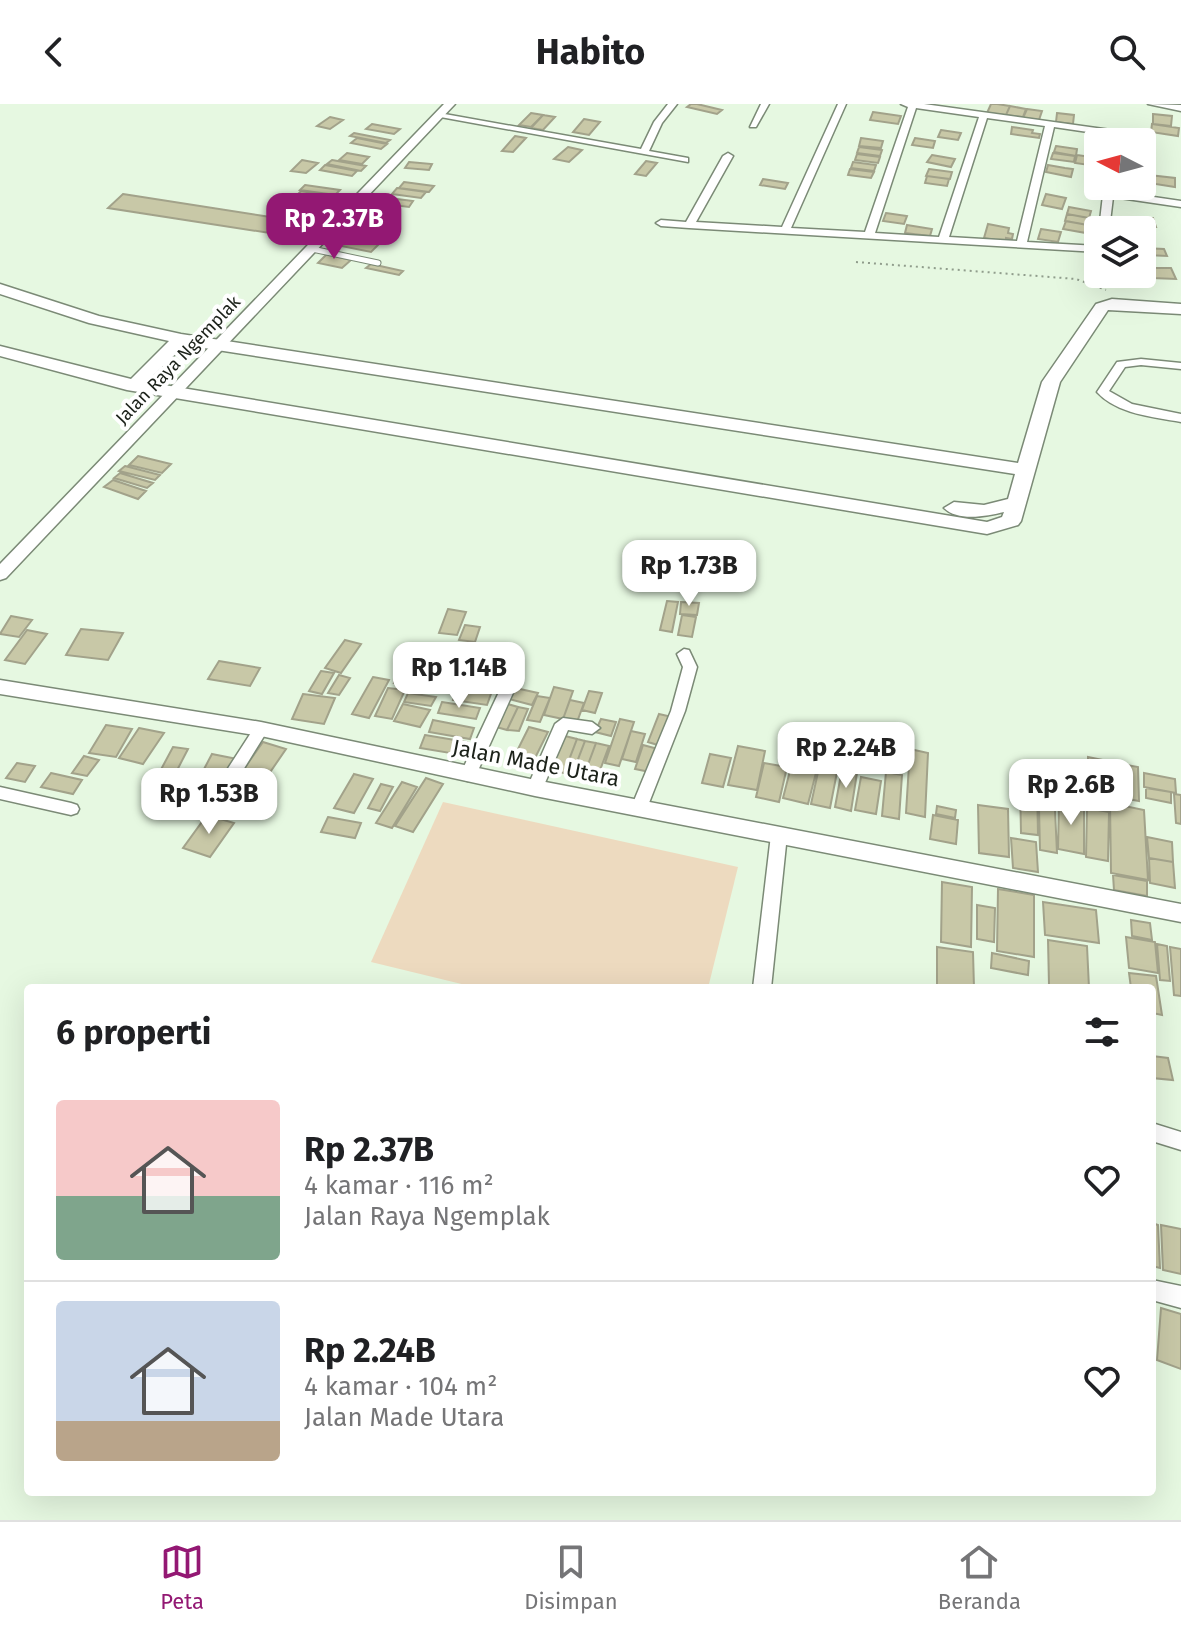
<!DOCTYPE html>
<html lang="id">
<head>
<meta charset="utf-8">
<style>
	body { margin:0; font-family:"Fira Sans",sans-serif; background:#f6f6f6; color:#202124; height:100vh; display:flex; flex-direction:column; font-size:30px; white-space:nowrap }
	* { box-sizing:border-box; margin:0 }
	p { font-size:26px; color:#757577 }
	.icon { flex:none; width:44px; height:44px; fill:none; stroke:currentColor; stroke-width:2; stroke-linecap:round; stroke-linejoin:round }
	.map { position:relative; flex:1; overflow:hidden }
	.details { position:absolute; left:24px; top:880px; width:1132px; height:512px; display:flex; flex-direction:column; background:#fff; border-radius:8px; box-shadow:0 8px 32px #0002 }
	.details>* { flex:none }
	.needle { width:52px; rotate:276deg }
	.tools { position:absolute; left:1084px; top:24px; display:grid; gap:16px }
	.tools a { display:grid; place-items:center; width:72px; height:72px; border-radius:8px; background:#fff; box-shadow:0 8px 32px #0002; font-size:40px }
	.price { position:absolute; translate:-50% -68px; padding:0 18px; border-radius:16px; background:#fff; color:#222; font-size:26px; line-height:52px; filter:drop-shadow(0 2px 4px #0008) }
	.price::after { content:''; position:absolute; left:50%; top:48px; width:24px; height:18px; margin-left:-12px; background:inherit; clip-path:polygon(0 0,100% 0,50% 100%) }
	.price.selected { background:#931873; color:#fff }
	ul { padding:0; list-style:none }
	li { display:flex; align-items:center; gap:24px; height:200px; padding:0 32px }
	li+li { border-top:2px solid #e0e0e0 }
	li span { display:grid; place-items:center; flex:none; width:224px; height:160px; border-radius:8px; color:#555 }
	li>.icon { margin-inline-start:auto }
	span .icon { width:96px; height:96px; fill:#fffc; stroke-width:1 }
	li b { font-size:34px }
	h2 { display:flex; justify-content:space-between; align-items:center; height:96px; padding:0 32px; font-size:34px }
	header { display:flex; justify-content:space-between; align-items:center; height:104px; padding:0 32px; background:#fff; font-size:36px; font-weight:700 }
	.tab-bar { display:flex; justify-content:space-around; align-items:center; height:112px; border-top:2px solid #e0e0e0; background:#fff; font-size:22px; color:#757577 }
	.tab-bar a { display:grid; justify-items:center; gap:4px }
	.tab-bar .selected { color:#931873 }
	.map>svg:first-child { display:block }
</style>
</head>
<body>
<header><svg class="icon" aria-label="back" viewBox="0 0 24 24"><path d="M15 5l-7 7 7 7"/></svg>Habito<svg class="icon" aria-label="search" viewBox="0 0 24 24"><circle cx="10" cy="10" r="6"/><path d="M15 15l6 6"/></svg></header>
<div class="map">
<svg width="1181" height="1416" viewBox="0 0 1181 1416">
	<rect width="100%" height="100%" fill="#e6f8e1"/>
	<path fill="#eddabf" d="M 443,698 L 738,763 L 708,884 L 478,884 L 371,858 Z"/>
	<path fill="#c8c8a7" stroke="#a2a28a" stroke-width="2" d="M 691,0 L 697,0 L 722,6 L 717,10 L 687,3 Z
		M 991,0 L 997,0 L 1010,2 L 1006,11 L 987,9 Z
		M 1010,2 L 1026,5 L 1023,13 L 1006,11 Z
		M 1027,5 L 1042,7 L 1039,16 L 1023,14 Z
		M 873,8 L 901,12 L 898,20 L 870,16 Z
		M 531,9 L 543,11 L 531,23 L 519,21 Z
		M 1057,9 L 1074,11 L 1073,20 L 1056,18 Z
		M 1153,10 L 1172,12 L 1171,22 L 1153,20 Z
		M 543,11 L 555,13 L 543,26 L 531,24 Z
		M 330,13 L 343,16 L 330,25 L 317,22 Z
		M 584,15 L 600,18 L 589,31 L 573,28 Z
		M 372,20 L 400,25 L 394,30 L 366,25 Z
		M 1152,20 L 1179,24 L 1178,32 L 1151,28 Z
		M 1012,23 L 1033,26 L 1032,29 L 1040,30 L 1039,34 L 1011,30 Z
		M 941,26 L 961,29 L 958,36 L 938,33 Z
		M 354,29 L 390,36 L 386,39 L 350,32 Z
		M 515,32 L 526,34 L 513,48 L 502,47 Z
		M 357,34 L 387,40 L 381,45 L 351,39 Z
		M 861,34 L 883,37 L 881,44 L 859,42 Z
		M 915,34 L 935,37 L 933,44 L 912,41 Z
		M 1056,42 L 1077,45 L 1076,52 L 1054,48 Z
		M 568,43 L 582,46 L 569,58 L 554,55 Z
		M 859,43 L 882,46 L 880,52 L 857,49 Z
		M 347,49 L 369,53 L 362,60 L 339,56 Z
		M 1053,49 L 1075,52 L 1074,58 L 1051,55 Z
		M 857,50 L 880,53 L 878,59 L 855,56 Z
		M 932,51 L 955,55 L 951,63 L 927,58 Z
		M 1077,51 L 1098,54 L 1096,62 L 1075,59 Z
		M 302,56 L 318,59 L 306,69 L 291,67 Z
		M 332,56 L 366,62 L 361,67 L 327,60 Z
		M 646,57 L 657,59 L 646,72 L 635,70 Z
		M 409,58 L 432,60 L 429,66 L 405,64 Z
		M 853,58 L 876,61 L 874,67 L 851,64 Z
		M 325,61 L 357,67 L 352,72 L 320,66 Z
		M 1048,61 L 1065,64 L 1073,65 L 1071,73 L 1046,68 Z
		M 850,65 L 874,68 L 871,74 L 848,71 Z
		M 929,65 L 952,68 L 950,75 L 926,72 Z
		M 1149,71 L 1175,74 L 1175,83 L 1149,79 Z
		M 927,72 L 949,75 L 947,82 L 925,79 Z
		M 763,75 L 788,79 L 785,85 L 760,81 Z
		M 404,78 L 434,82 L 429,88 L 399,84 Z
		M 305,81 L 340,86 L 335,91 L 300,86 Z
		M 1143,81 L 1142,91 L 1118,87 L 1119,82 Z
		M 397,84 L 426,88 L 421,94 L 392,90 Z
		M 301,87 L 330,92 L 325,97 L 296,92 Z
		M 123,90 L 290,116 L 276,130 L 108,104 Z
		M 1046,90 L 1066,94 L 1062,105 L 1042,101 Z
		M 389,94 L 413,97 L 409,103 L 385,100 Z
		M 293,96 L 322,100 L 315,108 L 286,103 Z
		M 1069,103 L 1091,107 L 1089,114 L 1067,110 Z
		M 886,109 L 907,112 L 904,120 L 883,117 Z
		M 1067,110 L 1089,114 L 1088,121 L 1065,117 Z
		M 1128,114 L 1153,114 L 1156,123 L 1132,122 Z
		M 1066,117 L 1088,121 L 1086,129 L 1063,125 Z
		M 988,120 L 1009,124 L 1008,129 L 1013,130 L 1012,135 L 1006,134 L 1006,138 L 984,134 Z
		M 907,121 L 932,125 L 930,132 L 905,129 Z
		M 1041,125 L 1061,128 L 1058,138 L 1038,135 Z
		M 346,128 L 356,128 L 385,134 L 371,148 L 341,142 L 345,138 L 336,136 Z
		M 1143,144 L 1164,145 L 1167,152 L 1146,151 Z
		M 327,150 L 351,156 L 342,164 L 318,159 Z
		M 371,160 L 403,167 L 399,171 L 366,164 Z
		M 1147,164 L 1171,164 L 1176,175 L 1152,174 Z
		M 138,352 L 171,360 L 162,369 L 129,361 Z
		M 125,362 L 160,371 L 155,376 L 119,367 Z
		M 120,369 L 153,379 L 147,384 L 114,374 Z
		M 113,376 L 146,387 L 138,395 L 104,383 Z
		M 667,497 L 678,498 L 672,528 L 660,526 Z
		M 681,498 L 699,499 L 697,511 L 680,510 Z
		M 448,505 L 466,508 L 457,531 L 439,529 Z
		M 682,511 L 696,513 L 692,533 L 678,531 Z
		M 11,512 L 32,516 L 19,533 L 0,530 Z
		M 465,521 L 480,523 L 475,538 L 459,536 Z
		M 81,525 L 123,529 L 108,556 L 66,551 Z
		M 27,526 L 47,530 L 25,560 L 5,556 Z
		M 345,536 L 361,540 L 341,569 L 325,564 Z
		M 431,540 L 449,542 L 447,550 L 429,548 Z
		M 470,552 L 508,558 L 503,572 L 465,566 Z
		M 219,557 L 260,564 L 250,582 L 208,575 Z
		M 426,558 L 455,562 L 453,569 L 424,565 Z
		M 401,565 L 417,568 L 410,582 L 394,579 Z
		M 321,567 L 334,569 L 322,590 L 309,587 Z
		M 462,567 L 504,574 L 499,587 L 456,580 Z
		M 339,571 L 350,574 L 339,591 L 328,589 Z
		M 373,573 L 389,576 L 369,614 L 352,610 Z
		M 458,582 L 492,587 L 487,601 L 453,596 Z
		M 511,583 L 538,589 L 532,601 L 505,594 Z
		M 554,583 L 573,587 L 563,615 L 544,611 Z
		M 388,584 L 405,586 L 392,615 L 375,612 Z
		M 589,587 L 602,589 L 595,609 L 582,606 Z
		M 408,589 L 436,593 L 431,602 L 404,598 Z
		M 303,590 L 335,594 L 324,620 L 292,615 Z
		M 537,592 L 550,594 L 540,618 L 527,616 Z
		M 570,596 L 584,599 L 577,618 L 563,615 Z
		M 442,598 L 480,604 L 476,615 L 438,609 Z
		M 504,599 L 518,603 L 507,626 L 493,622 Z
		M 403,600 L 430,606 L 420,623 L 394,617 Z
		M 518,603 L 528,605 L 519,627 L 507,626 Z
		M 659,610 L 672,613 L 661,642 L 648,638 Z
		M 601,615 L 616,618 L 611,632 L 595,628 Z
		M 620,615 L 634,618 L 619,662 L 605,659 Z
		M 433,616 L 474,624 L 470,635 L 429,628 Z
		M 106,621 L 132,625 L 116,653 L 89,649 Z
		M 529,623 L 548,628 L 534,656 L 515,651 Z
		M 139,624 L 164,629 L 143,660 L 119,654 Z
		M 631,627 L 645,630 L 636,658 L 622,655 Z
		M 425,631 L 467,638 L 462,651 L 420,644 Z
		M 561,631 L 577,635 L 564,669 L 547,665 Z
		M 577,635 L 585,637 L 572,671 L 564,669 Z
		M 585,637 L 596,639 L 583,674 L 572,671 Z
		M 263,638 L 286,645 L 245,705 L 221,697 Z
		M 596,639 L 609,642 L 596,677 L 583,674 Z
		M 643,641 L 658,645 L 650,668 L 635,665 Z
		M 738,642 L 765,647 L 757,686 L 728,681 Z
		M 173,643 L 188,645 L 172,676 L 157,673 Z
		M 910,645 L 928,649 L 925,713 L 906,709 Z
		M 212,650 L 237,655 L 220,686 L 195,682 Z
		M 710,650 L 731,654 L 723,683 L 702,679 Z
		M 84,652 L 99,656 L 87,672 L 72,669 Z
		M 1088,653 L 1108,657 L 1109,696 L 1088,692 Z
		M 793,655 L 818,661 L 808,700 L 783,694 Z
		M 17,659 L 35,662 L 25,678 L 6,674 Z
		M 764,659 L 787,663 L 779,698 L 756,693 Z
		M 820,659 L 838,663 L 830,704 L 811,700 Z
		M 1116,659 L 1138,663 L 1139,697 L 1116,693 Z
		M 842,665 L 857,669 L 851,707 L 835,703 Z
		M 886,668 L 902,671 L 899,715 L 882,712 Z
		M 51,669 L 82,676 L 73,690 L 41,683 Z
		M 1144,669 L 1175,675 L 1176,689 L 1144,683 Z
		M 354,670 L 373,675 L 354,709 L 334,704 Z
		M 861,673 L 881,677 L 876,710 L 855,706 Z
		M 426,674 L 443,680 L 413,728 L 395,722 Z
		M 402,678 L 417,683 L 392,724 L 376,719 Z
		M 1020,679 L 1037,681 L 1038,731 L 1021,729 Z
		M 381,680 L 393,683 L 380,707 L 368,704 Z
		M 1039,684 L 1057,686 L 1058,704 L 1040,702 Z
		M 1146,684 L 1171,688 L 1171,699 L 1146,694 Z
		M 1174,690 L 1181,691 L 1181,720 L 1176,719 Z
		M 1059,696 L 1084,701 L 1084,750 L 1058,745 Z
		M 1110,699 L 1144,706 L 1148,776 L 1111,769 Z
		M 978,701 L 1008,705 L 1009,753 L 979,749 Z
		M 937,702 L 956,706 L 955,714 L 936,710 Z
		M 1039,704 L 1055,706 L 1057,749 L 1040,746 Z
		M 1087,704 L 1109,708 L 1108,757 L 1086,753 Z
		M 207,711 L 234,719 L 210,753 L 183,744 Z
		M 933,711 L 958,716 L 956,740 L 930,735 Z
		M 328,713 L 361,719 L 355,734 L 321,728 Z
		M 1147,733 L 1172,738 L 1173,758 L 1149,754 Z
		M 1011,734 L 1036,738 L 1038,768 L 1013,764 Z
		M 1149,754 L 1173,758 L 1175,784 L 1150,779 Z
		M 1113,771 L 1147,777 L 1147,792 L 1114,786 Z
		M 942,778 L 972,783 L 971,843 L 941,838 Z
		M 998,785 L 1034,791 L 1034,853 L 997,847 Z
		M 1043,798 L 1096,806 L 1099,839 L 1045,831 Z
		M 977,801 L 995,804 L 994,838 L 977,835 Z
		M 1131,816 L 1150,819 L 1152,836 L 1132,832 Z
		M 1126,833 L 1155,838 L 1158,869 L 1129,864 Z
		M 1048,836 L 1087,842 L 1089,884 L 1049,881 Z
		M 1157,840 L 1167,842 L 1170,877 L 1160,876 Z
		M 937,843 L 973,848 L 974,884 L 937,884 Z
		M 1170,843 L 1181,845 L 1181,892 L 1174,891 Z
		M 992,849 L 1029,857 L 1028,871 L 991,864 Z
		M 1129,869 L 1156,872 L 1162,911 L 1152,909 L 1152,884 L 1131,884 Z
		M 1152,952 L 1168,954 L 1173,976 L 1152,974 Z
		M 1152,1119 L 1158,1121 L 1160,1164 L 1152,1162 Z
		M 1161,1121 L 1181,1125 L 1181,1170 L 1163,1166 Z
		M 1161,1204 L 1181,1210 L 1181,1265 L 1157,1256 Z"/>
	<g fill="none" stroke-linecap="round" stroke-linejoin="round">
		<g stroke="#7b8a76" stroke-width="7">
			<path id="service" d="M 312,145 L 378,159"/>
		</g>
		<g stroke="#7b8a76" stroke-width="3">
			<path id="minor" d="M 668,0 L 677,0 L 662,19 L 649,47 L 688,54 L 688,58 L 435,12 L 439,9 L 641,45 L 654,18 Z
				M 761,0 L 769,0 L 756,23 L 750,23 Z
				M 838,0 L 846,0 L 791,124 L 865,128 L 908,3 L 901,0 L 924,0 L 1118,27 L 1119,29 L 1115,32 L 1054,23 L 1027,138 L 1098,142 L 1098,148 L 689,124 L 661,122 L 656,119 L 661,116 L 686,118 L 723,52 L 728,49 L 733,52 L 696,118 L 782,123 ZM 916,4 L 979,13 L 939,133 L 875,129 ZM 987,14 L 1045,22 L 1017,137 L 949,133 Z
				M 1148,0 L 1181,1 L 1181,7 Z
				M 1104,82 L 1114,82 L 1113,87 L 1181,97 L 1181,103 L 1113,93 L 1109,126 L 1099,126 Z
				M 1141,255 L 1181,259 L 1181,265 L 1141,261 L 1125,263 L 1109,287 L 1132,300 L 1181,310 L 1181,318 C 1153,313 1117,310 1097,288 L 1117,258 Z
				M 684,545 L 689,546 L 697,563 L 685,607 L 647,704 L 645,708 L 633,708 L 631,704 L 671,607 L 683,563 L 677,550 Z
				M 514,566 L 521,571 L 476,671 L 468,677 L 462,675 L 460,671 L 507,571 Z
				M 563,614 L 592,618 L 600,624 L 592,630 L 568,626 L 541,688 L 529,688 L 527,684 L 555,620 Z
				M 261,619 L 269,625 L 266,629 L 217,708 L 205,708 L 203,704 L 205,700 L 256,621 Z
				M 0,683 L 71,699 L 77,701 L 79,705 L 77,709 L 71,711 L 0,695 Z
				M 779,725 L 785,726 L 787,731 L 771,884 L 753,884 L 771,731 L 773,726 Z
				M 1152,1019 L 1181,1028 L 1181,1046 L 1152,1037 Z
				M 1152,1176 L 1181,1182 L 1181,1204 L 1152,1196 Z"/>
		</g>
		<g stroke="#7b8a76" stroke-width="3">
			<path id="tertiary" d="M 444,0 L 455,0 L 6,474 L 0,476 L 0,460 Z
				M 0,576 L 261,618 L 535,676 L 1181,800 L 1181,818 L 535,692 L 261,632 L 0,590 Z"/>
		</g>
		<g stroke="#7b8a76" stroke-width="3">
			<path id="secondary" d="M 0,180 L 99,212 L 181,230 L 1018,359 L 1042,278 L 1096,200 L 1112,195 L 1181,200 L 1181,210 L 1108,206 L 1060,278 L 1021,417 L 1018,421 L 987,430 L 127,286 L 0,252 L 0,242 L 131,275 L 169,237 L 89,219 L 0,190 ZM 185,241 L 1015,370 L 1008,395 L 984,401 L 954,398 L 944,404 C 958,418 987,412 1004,408 L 1002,413 L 987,418 L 146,278 Z"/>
		</g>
		<path stroke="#909d8c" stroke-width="2" stroke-dasharray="2 4" stroke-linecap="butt" d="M 856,158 L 1076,175 L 1106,186"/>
		<use href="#service" stroke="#fff" stroke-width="5"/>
		<use href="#minor" fill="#fff" fill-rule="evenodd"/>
		<use href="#tertiary" fill="#fff" fill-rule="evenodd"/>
		<use href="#secondary" fill="#fff" fill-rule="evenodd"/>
	</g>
	<g text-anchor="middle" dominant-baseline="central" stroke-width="8" stroke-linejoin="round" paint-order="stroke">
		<g font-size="18" fill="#1c221a" stroke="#fff">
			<text transform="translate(178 256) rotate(-46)">Jalan Raya Ngemplak</text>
		</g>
		<g font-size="22" fill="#1c221a" stroke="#fff">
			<text transform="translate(536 659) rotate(11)">Jalan Made Utara</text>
		</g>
	</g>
</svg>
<div class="tools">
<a><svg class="needle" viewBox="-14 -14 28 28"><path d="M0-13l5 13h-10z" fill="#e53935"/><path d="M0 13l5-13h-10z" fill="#757577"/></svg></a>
<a><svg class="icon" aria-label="layers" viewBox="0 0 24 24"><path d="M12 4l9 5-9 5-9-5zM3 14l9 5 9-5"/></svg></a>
</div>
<b class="price selected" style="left:334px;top:157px">Rp 2.37B</b>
<b class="price" style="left:689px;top:504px">Rp 1.73B</b>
<b class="price" style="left:459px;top:606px">Rp 1.14B</b>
<b class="price" style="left:846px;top:686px">Rp 2.24B</b>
<b class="price" style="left:1071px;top:723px">Rp 2.6B</b>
<b class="price" style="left:209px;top:732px">Rp 1.53B</b>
<section class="details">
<h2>6 properti<svg class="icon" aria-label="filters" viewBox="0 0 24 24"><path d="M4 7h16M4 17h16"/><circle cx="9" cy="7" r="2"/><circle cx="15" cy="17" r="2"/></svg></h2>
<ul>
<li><span style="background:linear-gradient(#f6c9c9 60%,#7fa58c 0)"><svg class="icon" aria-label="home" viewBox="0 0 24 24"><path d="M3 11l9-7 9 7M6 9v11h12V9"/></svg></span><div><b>Rp 2.37B</b><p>4 kamar · 116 m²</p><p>Jalan Raya Ngemplak</p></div><svg class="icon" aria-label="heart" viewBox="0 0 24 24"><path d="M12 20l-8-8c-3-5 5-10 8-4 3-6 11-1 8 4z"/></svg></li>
<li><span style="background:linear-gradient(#c9d6e8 75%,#b9a48a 0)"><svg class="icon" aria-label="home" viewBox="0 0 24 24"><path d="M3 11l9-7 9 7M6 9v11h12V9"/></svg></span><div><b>Rp 2.24B</b><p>4 kamar · 104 m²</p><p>Jalan Made Utara</p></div><svg class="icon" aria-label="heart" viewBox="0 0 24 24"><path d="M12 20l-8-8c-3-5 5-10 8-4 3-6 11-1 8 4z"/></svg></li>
</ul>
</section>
</div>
<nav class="tab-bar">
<a class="selected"><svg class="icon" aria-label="map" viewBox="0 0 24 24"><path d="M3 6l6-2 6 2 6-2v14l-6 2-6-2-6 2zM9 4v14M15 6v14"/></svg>Peta</a>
<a><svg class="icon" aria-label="saved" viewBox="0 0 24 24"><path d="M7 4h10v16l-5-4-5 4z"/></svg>Disimpan</a>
<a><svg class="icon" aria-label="home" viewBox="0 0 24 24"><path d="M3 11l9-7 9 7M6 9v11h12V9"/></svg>Beranda</a>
</nav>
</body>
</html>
